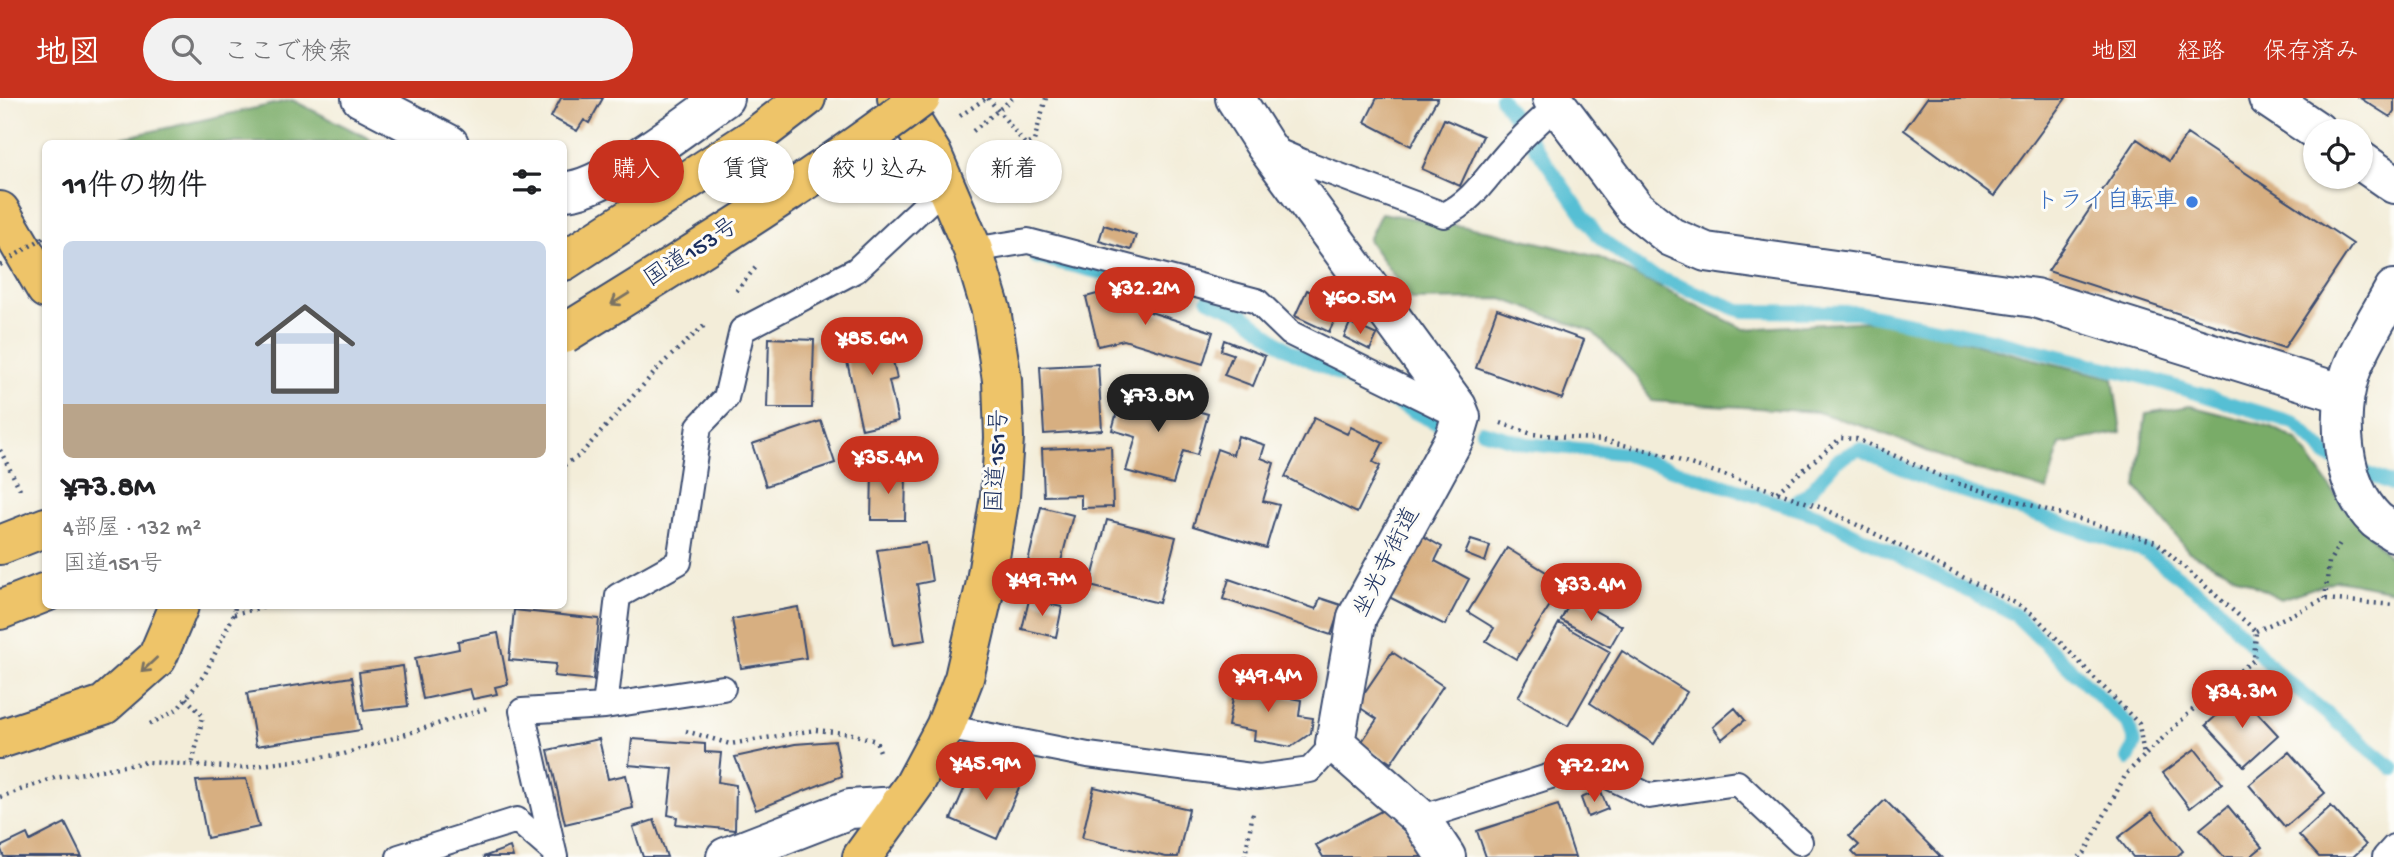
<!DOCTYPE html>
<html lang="ja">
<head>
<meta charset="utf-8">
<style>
	body { margin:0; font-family:"Gochi Hand","Klee One",sans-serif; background:#f2f2f2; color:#202124; height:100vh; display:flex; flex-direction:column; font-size:26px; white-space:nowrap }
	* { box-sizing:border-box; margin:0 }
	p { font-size:23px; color:#757577 }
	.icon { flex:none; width:38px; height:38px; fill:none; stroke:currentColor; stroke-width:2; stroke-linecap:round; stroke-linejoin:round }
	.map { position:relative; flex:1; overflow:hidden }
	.sheet { position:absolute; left:42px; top:42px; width:525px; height:469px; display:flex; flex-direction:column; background:#fff; border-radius:10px; box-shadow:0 2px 5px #0004 }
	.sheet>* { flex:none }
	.guide { position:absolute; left:588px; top:42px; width:665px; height:63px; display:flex; gap:14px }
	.tools { position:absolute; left:2303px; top:21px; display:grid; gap:14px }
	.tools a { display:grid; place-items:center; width:70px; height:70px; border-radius:50%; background:#fff; box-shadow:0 2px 5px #0004; font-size:35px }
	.price { position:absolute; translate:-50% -60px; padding:0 16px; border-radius:24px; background:#c8321e; color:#fff; font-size:23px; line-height:46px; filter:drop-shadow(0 2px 4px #0008) }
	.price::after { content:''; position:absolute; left:50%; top:42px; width:21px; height:16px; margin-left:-10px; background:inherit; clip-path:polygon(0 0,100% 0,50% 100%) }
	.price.current { background:#222; color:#fff }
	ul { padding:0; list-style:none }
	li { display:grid; align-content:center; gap:14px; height:371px; padding:0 21px }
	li+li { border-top:2px solid #e0e0e0 }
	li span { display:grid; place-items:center; height:217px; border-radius:10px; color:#555 }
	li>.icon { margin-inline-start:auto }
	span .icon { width:126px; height:126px; fill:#fffc; stroke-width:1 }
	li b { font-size:30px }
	h2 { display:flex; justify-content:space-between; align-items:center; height:84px; padding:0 21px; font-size:30px }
	.tag { padding:0 24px; border-radius:32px; background:#fff; box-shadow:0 2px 5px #0004; font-size:24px; line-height:63px }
	.tag.current { background:#c8321e; color:#fff }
	header { display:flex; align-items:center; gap:42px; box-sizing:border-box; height:98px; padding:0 35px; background:#c8321e; color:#fff }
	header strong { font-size:33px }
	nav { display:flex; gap:38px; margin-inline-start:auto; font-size:24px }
	.search { width:490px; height:63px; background:#f2f2f2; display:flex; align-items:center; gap:18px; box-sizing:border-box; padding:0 24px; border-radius:38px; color:#757577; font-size:26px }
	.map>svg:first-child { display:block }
</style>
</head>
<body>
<header>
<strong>地図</strong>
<div class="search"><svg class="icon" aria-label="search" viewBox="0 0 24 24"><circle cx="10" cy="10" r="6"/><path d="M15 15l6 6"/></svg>ここで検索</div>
<nav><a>地図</a><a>経路</a><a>保存済み</a></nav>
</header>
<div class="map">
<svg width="2394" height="759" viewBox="0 0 2394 759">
	<rect width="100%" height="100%" fill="#fdfcf7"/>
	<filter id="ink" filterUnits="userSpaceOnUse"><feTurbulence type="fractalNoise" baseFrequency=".0143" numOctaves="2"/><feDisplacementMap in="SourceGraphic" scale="14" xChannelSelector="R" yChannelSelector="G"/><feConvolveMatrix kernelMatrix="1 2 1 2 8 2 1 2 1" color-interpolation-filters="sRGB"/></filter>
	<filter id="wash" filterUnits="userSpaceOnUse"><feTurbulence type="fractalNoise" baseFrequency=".00686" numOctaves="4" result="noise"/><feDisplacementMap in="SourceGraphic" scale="28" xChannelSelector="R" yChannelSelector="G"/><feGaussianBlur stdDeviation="1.57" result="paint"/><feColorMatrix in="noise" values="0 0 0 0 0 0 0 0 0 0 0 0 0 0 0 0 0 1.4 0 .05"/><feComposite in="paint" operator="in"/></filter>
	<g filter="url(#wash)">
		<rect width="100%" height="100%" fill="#f3edd9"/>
		<path fill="#79ac68" stroke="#4a6e63" stroke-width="2" d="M 292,2 L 378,45 L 99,45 Z
			M 1381,115 L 1491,133 L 1598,159 L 1744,231 L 1887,222 L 2025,259 L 2113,280 L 2121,334 L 2060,346 L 2047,392 L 1963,368 L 1878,333 L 1817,314 L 1652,303 L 1637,279 L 1592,233 L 1502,201 L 1411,202 L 1368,142 Z
			M 2190,308 L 2272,329 L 2297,342 L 2342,406 L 2394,464 L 2394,493 L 2337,482 L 2281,501 L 2189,454 L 2136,389 L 2146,315 Z"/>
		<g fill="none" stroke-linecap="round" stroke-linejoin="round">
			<path stroke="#57bfd4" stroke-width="14" d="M 1501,0 L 1598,138 L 1644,174 L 1742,213 L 1857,214 L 1991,241 L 2150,281 L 2295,325 L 2329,359 L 2394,387
				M 1036,159 L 1110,177
				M 1208,201 L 1243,216 L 1287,251 L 1442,328
				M 1482,333 L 1527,346 L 1620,355 L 1817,417 L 2014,516 L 2128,626 L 2135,645 L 2128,661
				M 1790,409 L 1808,395 L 1837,362 L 1859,351 L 1929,382 L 2145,453 L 2214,505 L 2274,572 L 2394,671"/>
		</g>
		<g id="blocks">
			<path fill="#d7af81" d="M 561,0 L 603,0 L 589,25 L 584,22 L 577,33 L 551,19 Z
				M 1377,0 L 1438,0 L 1411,48 L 1365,24 Z
				M 1927,0 L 2066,0 L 1994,98 L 1904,32 Z
				M 2360,0 L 2394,0 L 2394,13 L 2390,19 Z
				M 1444,21 L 1483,38 L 1460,88 L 1422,71 Z
				M 2187,36 L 2353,146 L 2284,250 L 2048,173 L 2137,41 L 2169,63 Z
				M 1104,127 L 1136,137 L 1131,152 L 1099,143 Z
				M 1307,192 L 1341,209 L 1329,234 L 1295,218 Z
				M 1108,193 L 1143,203 L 1144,212 L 1213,234 L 1203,266 L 1124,242 L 1098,248 L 1086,199 Z
				M 1497,211 L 1584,242 L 1562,301 L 1476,270 Z
				M 1350,225 L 1377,237 L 1370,252 L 1344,239 Z
				M 886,231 L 897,281 L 889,283 L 898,323 L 862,331 L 842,241 Z
				M 769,240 L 814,242 L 812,310 L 767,310 Z
				M 1224,242 L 1265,258 L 1253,288 L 1224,277 L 1233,256 L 1221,252 Z
				M 1098,266 L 1102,332 L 1044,336 L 1040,269 Z
				M 1123,292 L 1208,316 L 1197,357 L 1183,353 L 1173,386 L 1126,373 L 1136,339 L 1112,332 Z
				M 1314,320 L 1347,336 L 1351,329 L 1383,345 L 1373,364 L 1380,368 L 1357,415 L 1285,379 Z
				M 821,323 L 835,365 L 766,388 L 752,346 Z
				M 1238,338 L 1265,347 L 1261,360 L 1274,365 L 1263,403 L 1279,407 L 1266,450 L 1193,428 L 1217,351 L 1233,357 Z
				M 1111,348 L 1113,409 L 1081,410 L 1081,397 L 1044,398 L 1042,351 Z
				M 872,373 L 906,373 L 905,422 L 871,422 Z
				M 1041,409 L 1073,417 L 1059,471 L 1066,472 L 1061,494 L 1023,485 Z
				M 1107,422 L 1176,439 L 1159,505 L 1090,488 Z
				M 1421,437 L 1442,449 L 1435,463 L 1469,481 L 1445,527 L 1389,499 Z
				M 1471,442 L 1490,448 L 1485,464 L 1465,456 Z
				M 926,445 L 932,483 L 917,486 L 926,542 L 893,547 L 877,452 Z
				M 1507,450 L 1564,485 L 1516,561 L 1486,543 L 1494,530 L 1468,514 Z
				M 1229,481 L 1316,511 L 1320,500 L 1341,507 L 1331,537 L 1223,501 Z
				M 1572,500 L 1622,528 L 1610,549 L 1561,522 Z
				M 1029,502 L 1062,509 L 1056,539 L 1022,531 Z
				M 798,509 L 806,560 L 741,570 L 732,521 Z
				M 514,512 L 599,521 L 593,582 L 554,578 L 556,566 L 509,562 Z
				M 1559,525 L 1610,554 L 1568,628 L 1518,599 Z
				M 498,535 L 508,586 L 495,589 L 497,596 L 473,601 L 470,591 L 423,601 L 415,560 L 459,551 L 458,543 Z
				M 1622,553 L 1687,594 L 1654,646 L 1590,605 Z
				M 1392,554 L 1443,588 L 1391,665 L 1361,645 L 1377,621 L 1356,607 Z
				M 403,568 L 408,608 L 364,613 L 359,574 Z
				M 1237,578 L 1271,584 L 1270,596 L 1301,602 L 1299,618 L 1313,620 L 1311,635 L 1291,649 L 1254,642 L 1255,633 L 1228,628 Z
				M 352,579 L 361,632 L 256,648 L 247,595 Z
				M 2240,596 L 2278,637 L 2244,668 L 2206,627 Z
				M 1735,610 L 1745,622 L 1722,641 L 1713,629 Z
				M 599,641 L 608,681 L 626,677 L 633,710 L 565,726 L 548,652 Z
				M 632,641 L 705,646 L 705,654 L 721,655 L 718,684 L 736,687 L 735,732 L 676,726 L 677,719 L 668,717 L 673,671 L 629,667 Z
				M 835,643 L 842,678 L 756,712 L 735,659 L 795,646 Z
				M 2195,651 L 2222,685 L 2190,710 L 2163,675 Z
				M 2289,654 L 2325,695 L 2285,729 L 2249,687 Z
				M 974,668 L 1020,687 L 997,741 L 951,721 Z
				M 246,681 L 259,729 L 207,740 L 196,683 Z
				M 1094,689 L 1189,711 L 1178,759 L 1166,759 L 1082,740 Z
				M 1600,692 L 1608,711 L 1588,719 L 1581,700 Z
				M 1885,702 L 1941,759 L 1857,759 L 1852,754 L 1859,747 L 1849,738 Z
				M 1558,707 L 1575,759 L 1486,759 L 1477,733 Z
				M 2228,708 L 2262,749 L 2250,759 L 2224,759 L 2200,731 Z
				M 2331,708 L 2366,747 L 2353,759 L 2319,759 L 2299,737 Z
				M 1389,709 L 1431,759 L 1323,759 L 1316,747 Z
				M 2152,714 L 2183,753 L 2176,759 L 2133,759 L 2118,740 Z
				M 654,722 L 667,759 L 643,759 L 633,729 Z
				M 65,725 L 82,759 L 4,759 L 0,749 L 27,736 L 30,743 Z
				M 510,749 L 513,759 L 483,759 Z"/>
		</g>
	</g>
	<g filter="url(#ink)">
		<use href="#blocks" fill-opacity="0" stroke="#3b4c70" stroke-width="2"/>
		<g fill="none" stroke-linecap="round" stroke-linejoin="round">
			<g stroke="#3b4c70" stroke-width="28">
				<path id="lane" d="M 1270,50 L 1303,64 L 1444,117 C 1472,104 1486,80 1506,57 C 1521,39 1540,23 1557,7
					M 973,152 L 1028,143 L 1257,203 L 1290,235 L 1457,317
					M 605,608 L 618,498 L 679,464 L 699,328 L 726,300 L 742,232 L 856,172 L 947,87
					M 945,629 L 1088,657 L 1259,679 L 1310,672 L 1335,645
					M 1420,720 L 1585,667 L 1649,698 L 1737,685 L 1800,744
					M 399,759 L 517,722 L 554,754
					M 555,759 L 522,613 L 605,608 L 723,590
					M 2385,759 L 2394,749"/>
			</g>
			<g stroke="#3b4c70" stroke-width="42">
				<path id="street" d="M 361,0 L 449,46
					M 1235,0 L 1265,47 L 1457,309 L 1461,319 L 1455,339 L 1357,519 L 1335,645 L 1420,720 L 1446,759
					M 1552,0 L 1635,110 L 1671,139 L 1706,154 L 2035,200 L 2344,296
					M 2268,0 L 2317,33
					M 2361,63 L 2394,86
					M 564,93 C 603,93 689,24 724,0
					M 2394,191 C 2380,217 2361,245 2351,273 C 2336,317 2340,387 2376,422 C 2381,426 2388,430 2394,434
					M 726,759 L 850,711 L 898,708"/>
			</g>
			<g stroke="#3b4c70" stroke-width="42">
				<path id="highway" d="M 0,113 L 46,191
					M 564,163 L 755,39 L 806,0
					M 0,447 L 46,429
					M 0,512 L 46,494
					M 0,641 L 104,607 L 157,560 L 179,508
					M 862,759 L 914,687 L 945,629 L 964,580 L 985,489 L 1000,398 L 1004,340 L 1002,282 L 991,212 L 973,152 L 932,56 L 897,0"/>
			</g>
			<path stroke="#3b4c70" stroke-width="4.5" stroke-dasharray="2 5" stroke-linecap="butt" d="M 973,33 L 1013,0
				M 736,193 L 757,168
				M 1501,325 L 1532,336 L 1603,342 L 1653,354 L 1777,394 L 1825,411 L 2013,504 L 2034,517 L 2139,626 L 2144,658 L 2126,676 L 2085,754 L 2079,759
				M 0,352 L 22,395
				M 564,367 L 579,358 L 664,264 L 707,225
				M 1777,394 L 1841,340 L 1857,341 L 1956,385 L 2156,444 L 2256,533 L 2254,562 L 2207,598 L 2144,658
				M 2325,501 L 2329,464 L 2340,445
				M 234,516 L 268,508
				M 2256,533 L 2325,501 L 2394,507
				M 186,600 L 203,618 L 192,667
				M 150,626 L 177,612 L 205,576 L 234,516 L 235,508
				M 686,633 L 730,646 L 815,632 L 852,636 L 876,643 L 881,656
				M 0,699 L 55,680 L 147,664 L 241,670 L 344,656 L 487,610
				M 1245,759 L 1253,714"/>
			<use href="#lane" stroke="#fff" stroke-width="24"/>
			<use href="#street" stroke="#fff" stroke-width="38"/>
			<use href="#highway" stroke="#eec469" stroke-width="38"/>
			<g stroke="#3b4c70" stroke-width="42" stroke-linecap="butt">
				<path id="highway-bridge" d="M 564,236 C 685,161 807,87 921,0"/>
			</g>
			<path stroke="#3b4c70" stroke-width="4.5" stroke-dasharray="2 5" stroke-linecap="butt" d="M 988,0 L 1026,47 L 1034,43 L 1046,0
				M 960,18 L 986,0
				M 0,167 L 46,138"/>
			<use href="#highway-bridge" stroke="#eec469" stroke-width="38"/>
		</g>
		<defs><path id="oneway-shaft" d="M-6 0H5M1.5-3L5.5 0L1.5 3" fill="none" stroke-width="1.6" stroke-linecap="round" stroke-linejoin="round" transform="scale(1.75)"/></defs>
		<g stroke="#7a7263">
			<use href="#oneway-shaft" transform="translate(620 201) rotate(148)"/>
			<use href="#oneway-shaft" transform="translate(149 567) rotate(137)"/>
		</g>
	</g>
	<circle fill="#3f7fe0" stroke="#fdfcf7" stroke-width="2.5" cx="2192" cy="104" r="7"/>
	<g text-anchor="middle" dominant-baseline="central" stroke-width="6" stroke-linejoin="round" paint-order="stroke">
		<g font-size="24" fill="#366cbe" stroke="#fdfcf7" text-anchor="end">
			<text x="2178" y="104">トライ自転車</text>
		</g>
		<g font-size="24" fill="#1b2f5e" stroke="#fdfcf7">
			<text transform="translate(692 156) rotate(-33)">国道153号</text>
			<text transform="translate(999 363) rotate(-87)">国道151号</text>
			<text transform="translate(1388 465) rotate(-63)">坐光寺街道</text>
		</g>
	</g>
</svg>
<div class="tools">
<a><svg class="icon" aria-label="locate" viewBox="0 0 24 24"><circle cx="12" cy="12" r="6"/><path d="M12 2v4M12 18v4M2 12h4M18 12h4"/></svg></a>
</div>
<b class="price" style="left:1145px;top:229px">¥32.2M</b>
<b class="price" style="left:1360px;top:238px">¥60.5M</b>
<b class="price" style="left:872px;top:279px">¥85.6M</b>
<b class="price current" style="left:1158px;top:336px">¥73.8M</b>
<b class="price" style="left:888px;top:398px">¥35.4M</b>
<b class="price" style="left:1042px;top:520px">¥49.7M</b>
<b class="price" style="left:1591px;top:525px">¥33.4M</b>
<b class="price" style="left:1268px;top:616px">¥49.4M</b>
<b class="price" style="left:2242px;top:632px">¥34.3M</b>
<b class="price" style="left:986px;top:704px">¥45.9M</b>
<b class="price" style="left:1594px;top:706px">¥72.2M</b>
<div class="guide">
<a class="tag current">購入</a>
<a class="tag">賃貸</a>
<a class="tag">絞り込み</a>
<a class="tag">新着</a>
</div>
<section class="sheet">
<h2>11件の物件<svg class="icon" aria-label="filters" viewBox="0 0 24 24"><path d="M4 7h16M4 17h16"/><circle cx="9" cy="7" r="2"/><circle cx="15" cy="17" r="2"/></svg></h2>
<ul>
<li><span style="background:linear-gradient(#c9d6e8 75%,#b9a48a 0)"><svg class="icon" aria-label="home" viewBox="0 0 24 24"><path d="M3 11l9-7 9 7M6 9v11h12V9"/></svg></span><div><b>¥73.8M</b><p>4部屋 · 132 m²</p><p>国道151号</p></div></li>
</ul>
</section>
</div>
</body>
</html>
